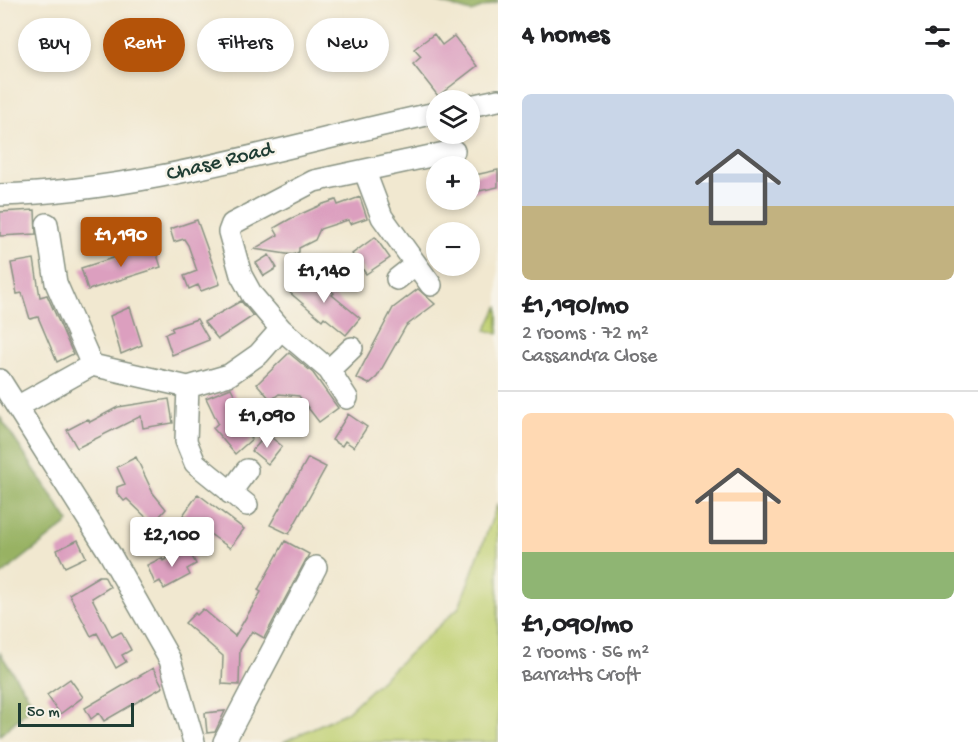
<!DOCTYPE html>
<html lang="en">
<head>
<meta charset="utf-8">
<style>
	body { margin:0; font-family:"Gochi Hand",sans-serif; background:#f2f2f2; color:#202124; height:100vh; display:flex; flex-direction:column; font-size:22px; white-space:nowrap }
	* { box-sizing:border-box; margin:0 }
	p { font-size:20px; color:#757577 }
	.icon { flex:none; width:33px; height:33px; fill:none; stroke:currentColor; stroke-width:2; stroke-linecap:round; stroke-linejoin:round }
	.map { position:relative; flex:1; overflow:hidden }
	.side { display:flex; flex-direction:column; background:#fff; width:480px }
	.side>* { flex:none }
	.banner { position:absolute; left:18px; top:18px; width:390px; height:54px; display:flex; gap:12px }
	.buttons { position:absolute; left:426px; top:90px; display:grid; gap:12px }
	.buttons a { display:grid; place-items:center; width:54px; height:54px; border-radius:50%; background:#fff; box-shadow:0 3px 9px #0003; font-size:30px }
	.scale { position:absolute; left:18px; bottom:15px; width:116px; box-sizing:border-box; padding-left:6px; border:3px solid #1f3d34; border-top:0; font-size:16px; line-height:21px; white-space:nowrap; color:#1f3d34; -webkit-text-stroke:4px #f7f3e8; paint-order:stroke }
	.price { position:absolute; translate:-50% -51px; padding:0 14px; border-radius:6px; background:#fff; color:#222; font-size:20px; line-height:39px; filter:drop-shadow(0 2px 3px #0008) }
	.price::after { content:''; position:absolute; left:50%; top:36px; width:18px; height:14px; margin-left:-9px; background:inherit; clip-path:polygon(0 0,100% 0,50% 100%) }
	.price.active { background:#b45309; color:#fff }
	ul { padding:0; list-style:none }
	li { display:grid; align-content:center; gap:12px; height:318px; padding:0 24px }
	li+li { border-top:2px solid #e0e0e0 }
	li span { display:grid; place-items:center; height:186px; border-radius:9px; color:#555 }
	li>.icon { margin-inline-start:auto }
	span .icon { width:108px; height:108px; fill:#fffc; stroke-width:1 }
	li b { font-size:26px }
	h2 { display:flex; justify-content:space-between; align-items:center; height:72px; padding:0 24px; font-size:26px }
	.chip { padding:0 21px; border-radius:27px; background:#fff; box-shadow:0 3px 9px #0003; font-size:21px; line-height:54px }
	.chip.active { background:#b45309; color:#fff }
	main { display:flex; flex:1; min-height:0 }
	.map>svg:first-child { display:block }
</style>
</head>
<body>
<main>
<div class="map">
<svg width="498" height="742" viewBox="0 0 498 742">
	<rect width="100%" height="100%" fill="#f7f3e8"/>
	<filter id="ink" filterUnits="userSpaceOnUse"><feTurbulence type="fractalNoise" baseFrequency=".0167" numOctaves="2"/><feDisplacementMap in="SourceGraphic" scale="12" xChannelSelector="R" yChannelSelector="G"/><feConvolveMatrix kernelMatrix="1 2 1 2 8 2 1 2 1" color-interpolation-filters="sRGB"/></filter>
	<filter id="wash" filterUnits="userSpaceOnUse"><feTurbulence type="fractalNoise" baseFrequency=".008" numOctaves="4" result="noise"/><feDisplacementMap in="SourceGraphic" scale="24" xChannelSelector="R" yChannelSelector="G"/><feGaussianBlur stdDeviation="1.35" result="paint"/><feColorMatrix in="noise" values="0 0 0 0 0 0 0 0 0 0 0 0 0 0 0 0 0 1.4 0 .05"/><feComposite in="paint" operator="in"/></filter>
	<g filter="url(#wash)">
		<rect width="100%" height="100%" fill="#f1e8d0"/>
		<path fill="#c0d072" stroke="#708653" stroke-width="1.5" d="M 498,306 L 498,334 L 486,330 Z
			M 498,503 L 498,742 L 283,742 L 347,712 L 459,607 Z"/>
		<path fill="#98b264" stroke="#5c784c" stroke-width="1.5" d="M 431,0 L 498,0 L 498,2 L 471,12 Z
			M 0,417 L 69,522 L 0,576 Z
			M 0,653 L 34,705 L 0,735 Z"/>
		<g id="blocks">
			<path fill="#dc9fbf" d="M 434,34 L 442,45 L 454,36 L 477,66 L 438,96 L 413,64 L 421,57 L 414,49 Z
				M 498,170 L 498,187 L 470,193 L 470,176 Z
				M 360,197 L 367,218 L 350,224 L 348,220 L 320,229 L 315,240 L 299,248 L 299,252 L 293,255 L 254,249 L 278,235 L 274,228 L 290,219 L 323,204 L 336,200 L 338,205 Z
				M 35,210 L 36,234 L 0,236 L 0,212 Z
				M 197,220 L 220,284 L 201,291 L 198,285 L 189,289 L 184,276 L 197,271 L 188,245 L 184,239 L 174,242 L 170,229 Z
				M 375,237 L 390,258 L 366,274 L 352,254 Z
				M 154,245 L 161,267 L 88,290 L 81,268 Z
				M 269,255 L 277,268 L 264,276 L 256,263 Z
				M 34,259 L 40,297 L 47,295 L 73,354 L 57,362 L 38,317 L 30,319 L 22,293 L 17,294 L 11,263 Z
				M 305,273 L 334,293 L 332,295 L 360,318 L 346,335 L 324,317 L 322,320 L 289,292 Z
				M 418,289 L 435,304 L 406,326 L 377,377 L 369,384 L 356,378 L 393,308 Z
				M 241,301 L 253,316 L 218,339 L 204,322 Z
				M 130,307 L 142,345 L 121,354 L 110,316 Z
				M 197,319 L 209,340 L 172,355 L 165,334 L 173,331 L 171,328 Z
				M 289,353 L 313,373 L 338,408 L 319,422 L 299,396 L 279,394 L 271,400 L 257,384 Z
				M 231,388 L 237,400 L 228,404 L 235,418 L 252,439 L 235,454 L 213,428 L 218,423 L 206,398 Z
				M 169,399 L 173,423 L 143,428 L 141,416 L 77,448 L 67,430 L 88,419 L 90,422 L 118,407 Z
				M 348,414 L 367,427 L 354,447 L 345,441 L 342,446 L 332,440 Z
				M 267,434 L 282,446 L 268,464 L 252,451 Z
				M 136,457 L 153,493 L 166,509 L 153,524 L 127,499 L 124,501 L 117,493 L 117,487 L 125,484 L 117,467 Z
				M 308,458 L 326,467 L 289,534 L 270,525 Z
				M 198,494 L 244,529 L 230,548 L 183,515 Z
				M 78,540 L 86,557 L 65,567 L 57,550 Z
				M 285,541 L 309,554 L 264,638 L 252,631 L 240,650 L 239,685 L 222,684 L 223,656 L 185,623 L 195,613 L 197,615 L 203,609 L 235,636 L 261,592 L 258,590 Z
				M 187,547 L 196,564 L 187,569 L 190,575 L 164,589 L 160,581 L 155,584 L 147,565 L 162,558 L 163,561 Z
				M 99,576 L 104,576 L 110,587 L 92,598 L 112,637 L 121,632 L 131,650 L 122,655 L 126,662 L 116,668 L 97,633 L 91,636 L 69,594 Z
				M 153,668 L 163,687 L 104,721 L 99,713 L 91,719 L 85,708 Z
				M 70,679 L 83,697 L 60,714 L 47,695 Z
				M 225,711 L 215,732 L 207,733 L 205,713 Z"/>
		</g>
	</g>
	<g filter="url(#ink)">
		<use href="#blocks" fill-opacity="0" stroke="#889282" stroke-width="1.5"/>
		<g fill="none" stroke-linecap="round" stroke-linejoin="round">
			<g stroke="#889282" stroke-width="24">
				<path id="minor" d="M 470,106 L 498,100
					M 365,172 L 382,217 L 431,285
					M 0,195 C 151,190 290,144 436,113
					M 47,224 L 56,283 L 92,365
					M 397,279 L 416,264
					M 329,370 L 352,348
					M 0,380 L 110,554 L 170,660 L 194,742
					M 188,387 L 186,441 L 195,463 L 247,505
					M 347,398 L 329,370 L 281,329 L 252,295 L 241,275 L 229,232 L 232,224 L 314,181 L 454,151
					M 17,407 L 92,365 L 188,387 L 229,375 L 259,354 L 281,329
					M 230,493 L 247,470
					M 224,742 L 316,567"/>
			</g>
			<use href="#minor" stroke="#fff" stroke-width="21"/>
		</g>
	</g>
	<g text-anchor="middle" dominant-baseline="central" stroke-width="5" stroke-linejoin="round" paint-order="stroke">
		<g font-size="22" fill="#1f3d34" stroke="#f7f3e8">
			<text transform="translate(220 163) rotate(-14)">Chase Road</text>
		</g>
	</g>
</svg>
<div class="buttons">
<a><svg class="icon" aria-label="layers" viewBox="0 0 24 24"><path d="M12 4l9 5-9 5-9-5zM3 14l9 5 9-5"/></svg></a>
<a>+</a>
<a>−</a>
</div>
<div class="scale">50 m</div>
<b class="price active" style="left:121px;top:268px">£1,190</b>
<b class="price" style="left:324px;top:304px">£1,140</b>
<b class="price" style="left:267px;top:449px">£1,090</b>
<b class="price" style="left:172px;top:568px">£2,100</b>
<div class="banner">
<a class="chip">Buy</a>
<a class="chip active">Rent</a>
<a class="chip">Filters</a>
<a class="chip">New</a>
</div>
</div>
<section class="side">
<h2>4 homes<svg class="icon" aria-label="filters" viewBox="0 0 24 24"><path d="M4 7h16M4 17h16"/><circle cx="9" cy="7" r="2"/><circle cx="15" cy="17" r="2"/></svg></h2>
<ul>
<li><span style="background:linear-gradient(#c9d6e8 60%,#c2b280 0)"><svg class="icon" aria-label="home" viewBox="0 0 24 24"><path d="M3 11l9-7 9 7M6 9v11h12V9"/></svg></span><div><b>£1,190/mo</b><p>2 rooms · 72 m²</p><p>Cassandra Close</p></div></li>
<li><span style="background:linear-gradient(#ffd9b3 75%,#8fb573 0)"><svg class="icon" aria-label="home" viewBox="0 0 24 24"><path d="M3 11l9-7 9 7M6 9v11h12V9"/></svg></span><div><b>£1,090/mo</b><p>2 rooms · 56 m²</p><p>Barratts Croft</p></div></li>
</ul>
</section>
</main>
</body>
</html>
